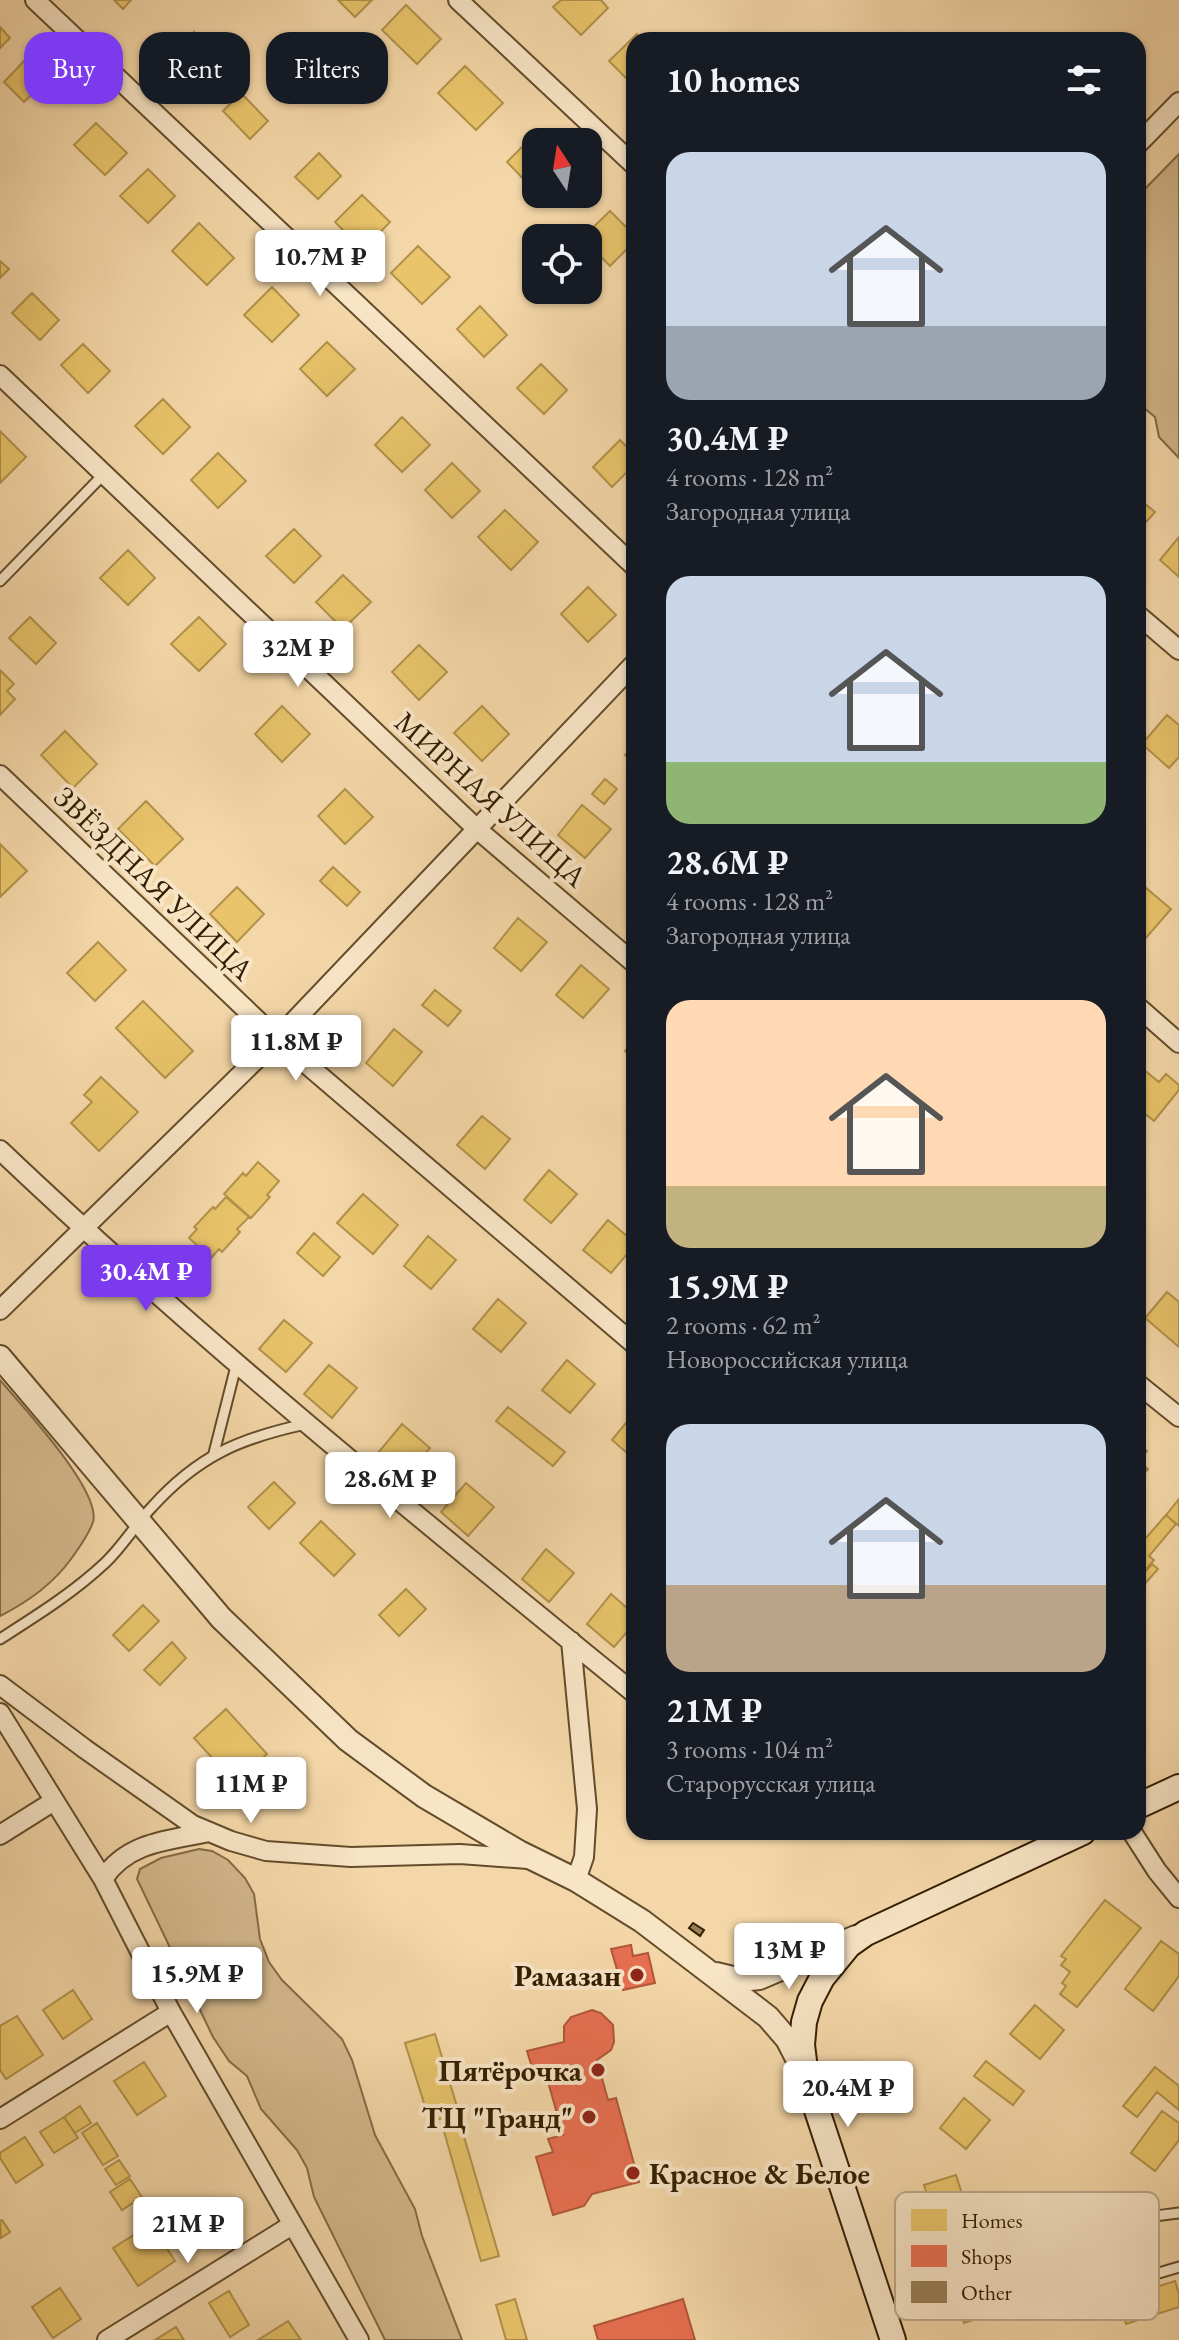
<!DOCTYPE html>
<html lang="en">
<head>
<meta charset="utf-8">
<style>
	body { margin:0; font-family:"EB Garamond",serif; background:#242831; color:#f1f3f6; height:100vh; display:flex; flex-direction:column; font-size:30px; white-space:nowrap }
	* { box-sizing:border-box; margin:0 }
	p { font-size:26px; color:#9ea1a6 }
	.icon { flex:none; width:44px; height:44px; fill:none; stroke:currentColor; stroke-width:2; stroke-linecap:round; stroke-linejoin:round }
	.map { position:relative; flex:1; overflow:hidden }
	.sheet { position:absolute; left:626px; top:32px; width:520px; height:1808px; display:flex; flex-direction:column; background:#171b24; border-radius:24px; box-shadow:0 2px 6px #0004 }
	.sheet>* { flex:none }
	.hud { position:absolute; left:24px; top:32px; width:482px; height:72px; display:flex; gap:16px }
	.needle { width:52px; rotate:348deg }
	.controls { position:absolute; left:522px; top:128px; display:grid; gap:16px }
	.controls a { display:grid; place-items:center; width:80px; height:80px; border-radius:16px; background:#171b24; box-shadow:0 2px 6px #0004; font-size:40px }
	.price { position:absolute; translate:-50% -68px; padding:0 18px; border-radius:8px; background:#fff; color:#222; font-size:26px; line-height:52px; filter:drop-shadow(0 2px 4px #0008) }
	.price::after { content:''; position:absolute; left:50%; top:48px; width:24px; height:18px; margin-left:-12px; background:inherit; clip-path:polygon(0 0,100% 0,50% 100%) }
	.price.active { background:#7c3aed; color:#fff }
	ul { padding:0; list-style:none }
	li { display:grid; align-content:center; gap:16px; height:424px; padding:0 40px }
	li span { display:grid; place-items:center; height:248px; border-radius:24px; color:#555 }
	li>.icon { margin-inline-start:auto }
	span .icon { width:144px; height:144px; fill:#fffc; stroke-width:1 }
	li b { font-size:34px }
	h2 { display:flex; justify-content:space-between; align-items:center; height:96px; padding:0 40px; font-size:34px }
	.tag { padding:0 28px; border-radius:24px; background:#171b24; box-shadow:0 2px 6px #0004; font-size:28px; line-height:72px }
	.tag.active { background:#7c3aed; color:#fff }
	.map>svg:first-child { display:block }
</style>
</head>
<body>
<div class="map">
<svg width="1179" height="2340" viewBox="0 0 1179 2340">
	<rect width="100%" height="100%" fill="#f4d7a8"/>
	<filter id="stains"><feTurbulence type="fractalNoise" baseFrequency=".0025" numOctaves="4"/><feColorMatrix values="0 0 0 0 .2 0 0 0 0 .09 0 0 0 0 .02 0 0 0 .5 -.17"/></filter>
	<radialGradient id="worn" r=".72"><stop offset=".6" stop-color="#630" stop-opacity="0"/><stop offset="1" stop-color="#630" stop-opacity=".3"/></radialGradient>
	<path fill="#d3b88b" stroke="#836b46" stroke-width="2" d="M 1179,154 L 1179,458 L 1159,437 L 1155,417 L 1138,403 L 1138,196 Z
		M 0,1380 C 21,1405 102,1491 93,1522 C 89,1534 79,1548 71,1559 C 53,1584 28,1602 0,1616 Z
		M 199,1849 L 212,1851 L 228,1860 L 245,1878 L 254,1894 L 260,1939 L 269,1962 L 282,1980 L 342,2039 L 352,2060 L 375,2135 L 415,2209 L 422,2236 L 462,2340 L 385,2340 L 314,2197 L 307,2168 L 297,2150 L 261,2109 L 247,2076 L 229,2061 L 213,2037 L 137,1879 L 140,1869 L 161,1858 Z"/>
	<path fill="#e9c46a" stroke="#b2924a" stroke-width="2" d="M 114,0 L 131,0 L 123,9 Z
		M 338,0 L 372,0 L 355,17 Z
		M 561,0 L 601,0 L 608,8 L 581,35 L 553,7 Z
		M 406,5 L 441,39 L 417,64 L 382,30 Z
		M 0,27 L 10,38 L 0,48 Z
		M 194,32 L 222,60 L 194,87 L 167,59 Z
		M 637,34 L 642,40 L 634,40 L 634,86 L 609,61 Z
		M 28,57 L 49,77 L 24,102 L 4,82 Z
		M 465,66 L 503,103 L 476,130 L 438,93 Z
		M 241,93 L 268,121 L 250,139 L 223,111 Z
		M 96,123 L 127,153 L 105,175 L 74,145 Z
		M 534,135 L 541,142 L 536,142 L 534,190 L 507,162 Z
		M 319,153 L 341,176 L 318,199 L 295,177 Z
		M 148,169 L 175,196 L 148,223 L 120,196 Z
		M 362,195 L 390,222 L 363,250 L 335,222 Z
		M 610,211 L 634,235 L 634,242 L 610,266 L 588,244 L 588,238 L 582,238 Z
		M 199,223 L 234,258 L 207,285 L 172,251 Z
		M 418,246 L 450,277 L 422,304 L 391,273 Z
		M 0,261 L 9,269 L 0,278 Z
		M 272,287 L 299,315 L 272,342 L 244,315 Z
		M 32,293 L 59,320 L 40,340 L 12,313 Z
		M 480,306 L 507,335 L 484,357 L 457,329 Z
		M 327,342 L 355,369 L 327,396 L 300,369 Z
		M 83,344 L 110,371 L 88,393 L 61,365 Z
		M 541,364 L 567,390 L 544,414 L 517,388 Z
		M 163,399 L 190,427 L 163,454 L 135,426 Z
		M 402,417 L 430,445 L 402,472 L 375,445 Z
		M 0,431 L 26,457 L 0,483 Z
		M 620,440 L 634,454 L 634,465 L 612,487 L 593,467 Z
		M 218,453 L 246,481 L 218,508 L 191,480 Z
		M 452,463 L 480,491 L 452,518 L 425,490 Z
		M 1138,498 L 1155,512 L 1138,531 Z
		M 505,510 L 538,542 L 511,570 L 478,537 Z
		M 294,529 L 321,556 L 294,583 L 266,556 Z
		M 1179,537 L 1179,577 L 1160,560 Z
		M 128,550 L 155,578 L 128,605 L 100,578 Z
		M 343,575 L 371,602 L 343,629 L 316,602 Z
		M 588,587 L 616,615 L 588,642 L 561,614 Z
		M 30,617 L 56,643 L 36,664 L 9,638 Z
		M 199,617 L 226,644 L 199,671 L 171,644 Z
		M 419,645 L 447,672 L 419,700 L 392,672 Z
		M 0,670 L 14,684 L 7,691 L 15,699 L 0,715 Z
		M 282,706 L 310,734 L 282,762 L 255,734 Z
		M 482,706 L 509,734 L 482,761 L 454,733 Z
		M 1167,715 L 1179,725 L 1179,757 L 1169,768 L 1142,744 Z
		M 65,731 L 97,764 L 73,788 L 41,755 Z
		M 634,745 L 634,763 L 625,755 Z
		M 605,779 L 617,789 L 604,804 L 592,794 Z
		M 345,789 L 373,817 L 345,844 L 318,816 Z
		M 146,801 L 183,839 L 155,866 L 118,829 Z
		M 582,805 L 611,829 L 585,858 L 558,835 Z
		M 0,844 L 27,871 L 0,897 Z
		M 333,867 L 360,892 L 347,906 L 320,881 Z
		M 1138,881 L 1171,909 L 1146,938 L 1138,932 Z
		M 237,887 L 264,914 L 237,942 L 210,914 Z
		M 518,918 L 547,942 L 521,971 L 494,948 Z
		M 98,942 L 126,970 L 95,1001 L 67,973 Z
		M 581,965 L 609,989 L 583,1018 L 556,995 Z
		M 435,990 L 461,1011 L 448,1026 L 422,1005 Z
		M 143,1001 L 193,1051 L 165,1078 L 116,1028 Z
		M 394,1029 L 422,1052 L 393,1086 L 366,1063 Z
		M 634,1039 L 634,1059 L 625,1051 Z
		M 1138,1065 L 1159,1082 L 1166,1074 L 1179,1085 L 1179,1090 L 1154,1121 L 1138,1108 Z
		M 101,1077 L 138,1112 L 99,1151 L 71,1123 L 92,1102 L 84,1095 Z
		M 482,1116 L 510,1139 L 485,1169 L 457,1145 Z
		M 258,1162 L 279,1181 L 267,1195 L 270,1197 L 251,1218 L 224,1194 L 243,1173 L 246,1176 Z
		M 549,1170 L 577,1194 L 551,1223 L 524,1200 Z
		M 363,1194 L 398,1225 L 373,1254 L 337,1223 Z
		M 226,1197 L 249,1217 L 237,1229 L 240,1232 L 222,1252 L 219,1249 L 211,1258 L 189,1238 L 197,1229 L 194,1227 L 213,1207 L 215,1209 Z
		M 608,1220 L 634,1242 L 634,1246 L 611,1273 L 583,1250 Z
		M 314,1233 L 340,1257 L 323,1276 L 297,1253 Z
		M 428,1236 L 456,1260 L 431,1289 L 404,1266 Z
		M 1167,1292 L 1179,1302 L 1179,1347 L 1145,1318 Z
		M 498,1299 L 526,1323 L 501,1352 L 473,1329 Z
		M 284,1320 L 312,1343 L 286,1372 L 259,1349 Z
		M 567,1360 L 595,1384 L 570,1413 L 542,1390 Z
		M 329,1365 L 357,1388 L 332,1418 L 304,1394 Z
		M 508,1407 L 565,1452 L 553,1466 L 496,1421 Z
		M 634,1413 L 634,1459 L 612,1440 Z
		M 402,1424 L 430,1448 L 405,1477 L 377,1454 Z
		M 1138,1443 L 1147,1451 L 1139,1461 L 1148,1469 L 1138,1481 Z
		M 274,1482 L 295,1503 L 269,1529 L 248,1507 Z
		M 466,1483 L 494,1507 L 468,1536 L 441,1512 Z
		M 1179,1499 L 1179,1526 L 1166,1515 Z
		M 1166,1515 L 1176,1524 L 1149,1556 L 1154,1560 L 1138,1578 L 1138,1547 Z
		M 321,1521 L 355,1554 L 334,1576 L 300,1543 Z
		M 546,1549 L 574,1573 L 549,1602 L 522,1579 Z
		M 1152,1564 L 1158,1569 L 1141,1588 L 1138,1585 L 1138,1580 Z
		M 406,1589 L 426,1609 L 399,1636 L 379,1615 Z
		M 611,1594 L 634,1614 L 634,1624 L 614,1647 L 587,1624 Z
		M 143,1605 L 159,1621 L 129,1651 L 113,1635 Z
		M 172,1642 L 186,1658 L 160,1685 L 144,1670 Z
		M 226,1709 L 267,1754 L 235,1783 L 194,1738 Z
		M 1105,1900 L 1141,1928 L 1077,2007 L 1060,1994 L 1066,1986 L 1062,1983 L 1070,1972 L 1061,1965 L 1066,1959 L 1061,1956 Z
		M 1161,1941 L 1179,1954 L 1179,1976 L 1153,2011 L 1125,1989 Z
		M 73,1990 L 92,2019 L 63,2039 L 43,2010 Z
		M 1035,2005 L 1064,2030 L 1040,2059 L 1010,2034 Z
		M 17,2016 L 43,2055 L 6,2079 L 0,2070 L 0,2026 Z
		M 435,2034 L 459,2113 L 430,2122 L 405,2043 Z
		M 986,2061 L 1024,2091 L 1013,2105 L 974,2076 Z
		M 144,2062 L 166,2096 L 137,2115 L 114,2081 Z
		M 1155,2067 L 1179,2086 L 1179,2110 L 1157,2092 L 1137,2117 L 1123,2106 Z
		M 964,2098 L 990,2120 L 966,2149 L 940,2128 Z
		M 80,2106 L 91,2123 L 75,2133 L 64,2117 Z
		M 1162,2111 L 1179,2123 L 1179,2140 L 1155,2171 L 1131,2153 Z
		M 64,2117 L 78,2138 L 54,2153 L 40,2132 Z
		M 97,2123 L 118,2156 L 103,2165 L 82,2133 Z
		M 460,2123 L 499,2256 L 481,2261 L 443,2128 Z
		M 25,2137 L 43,2165 L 16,2183 L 0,2158 L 0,2153 Z
		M 119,2160 L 130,2176 L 116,2185 L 105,2169 Z
		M 956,2175 L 970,2219 L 938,2229 L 924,2185 Z
		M 130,2179 L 142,2197 L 122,2210 L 110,2192 Z
		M 2,2220 L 10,2232 L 1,2238 L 0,2221 Z
		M 151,2224 L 175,2261 L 138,2286 L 113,2248 Z
		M 981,2266 L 995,2313 L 964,2323 L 950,2275 Z
		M 1175,2281 L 1179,2294 L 1179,2307 L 1126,2324 L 1118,2299 Z
		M 60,2288 L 81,2319 L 53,2338 L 32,2307 Z
		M 229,2291 L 249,2325 L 230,2337 L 209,2303 Z
		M 515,2299 L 527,2340 L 506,2340 L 496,2305 Z
		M 288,2321 L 301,2340 L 258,2340 Z
		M 176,2327 L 184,2340 L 155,2340 Z"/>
	<path fill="#e76f51" stroke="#b15739" stroke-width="2" d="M 631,1945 L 633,1956 L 648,1953 L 655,1983 L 623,1990 L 611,1949 Z
		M 592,2010 L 601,2013 L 613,2025 L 614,2042 L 611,2050 L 597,2060 L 608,2100 L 616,2098 L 639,2182 L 592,2194 L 584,2206 L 553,2215 L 536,2157 L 553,2152 L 548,2139 L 563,2135 L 545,2071 L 534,2074 L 527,2051 L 564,2042 L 564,2026 L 571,2017 Z
		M 683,2299 L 695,2340 L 598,2340 L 594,2326 Z"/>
	<path fill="#977e57" stroke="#331e00" stroke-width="2" d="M 693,1923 L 704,1930 L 700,1936 L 689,1928 Z"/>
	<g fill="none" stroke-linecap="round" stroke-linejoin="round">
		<g stroke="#634c2a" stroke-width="13">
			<path id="service" d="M 0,581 L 103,475
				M 214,1453 L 236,1366
				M 0,1639 C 36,1616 73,1593 105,1563 C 123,1546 135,1525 152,1507 C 198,1456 240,1438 306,1424
				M 1104,2283 C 1102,2272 1096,2256 1098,2244 C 1102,2218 1159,2216 1179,2213
				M 1125,2283 L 1179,2267"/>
		</g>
		<g stroke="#634c2a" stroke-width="22">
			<path id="minor" d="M 35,0 L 634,566
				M 458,0 L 634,165
				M 1138,144 L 1179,102
				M 0,375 L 478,830 L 634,963
				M 1138,615 L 1179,650
				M 0,775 L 277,1039 L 634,1344
				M 1138,1007 L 1179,1043
				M 0,1150 C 202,1342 418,1517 634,1693
				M 0,1310 L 277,1039 L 634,664
				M 1138,1384 L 1179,1417
				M 571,1641 L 587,1809 L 584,1857 L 576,1880
				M 0,1685 L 85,1749 L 193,1825 L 231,1841 L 266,1851 L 351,1857 L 460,1854 L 528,1859
				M 0,1713 L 103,1879 L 171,2012 L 359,2340
				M 1132,1832 L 1157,1871 L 1179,1898
				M 0,1835 L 54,1801
				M 103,1879 C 127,1842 169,1840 210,1832
				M 0,2119 L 171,2012
				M 107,2340 L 292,2225"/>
		</g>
		<g stroke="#634c2a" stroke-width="26">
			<path id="tertiary" d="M 0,1357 L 221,1618 L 348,1740 L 424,1796 L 519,1852 L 576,1880 L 642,1921 L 768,2017 L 787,2039 L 803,2070
				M 716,1974 L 741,1980 L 759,1978 L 856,1937"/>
		</g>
		<g stroke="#331e00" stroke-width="28">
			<path id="secondary" d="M 1138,1806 L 1179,1787
				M 893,2340 L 806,2077 L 802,2045 L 804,2022 L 810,2001 L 822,1978 L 849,1945 L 866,1933 L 1083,1832"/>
		</g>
		<use href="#service" stroke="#f8e5c6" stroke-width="9"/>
		<use href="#minor" stroke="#f8e5c6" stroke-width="18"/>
		<use href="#tertiary" stroke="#f8e5c6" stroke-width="22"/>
		<use href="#secondary" stroke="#f8e5c6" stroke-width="24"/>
	</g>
	<g fill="#8f2418" stroke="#f8e5c6" stroke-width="3">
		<circle cx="637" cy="1975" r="8"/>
		<circle cx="598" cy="2070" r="8"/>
		<circle cx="589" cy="2117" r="8"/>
		<circle cx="633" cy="2173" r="8"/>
	</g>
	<g text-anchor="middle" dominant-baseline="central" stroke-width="8" stroke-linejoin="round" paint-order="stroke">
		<g font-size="30" fill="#331e00" stroke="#f8e5c6">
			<text transform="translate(491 799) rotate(42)">МИРНАЯ УЛИЦА</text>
			<text transform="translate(154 883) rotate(44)">ЗВЁЗДНАЯ УЛИЦА</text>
		</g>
		<g font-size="30" font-weight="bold" fill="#331e00" stroke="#f8e5c6" text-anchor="end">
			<text x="621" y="1975">Рамазан</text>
			<text x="582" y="2070">Пятёрочка</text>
			<text x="573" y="2117">ТЦ "Гранд"</text>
			<text x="649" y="2173" text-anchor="start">Красное &amp; Белое</text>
		</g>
	</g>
	<rect x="895" y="2192" width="264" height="128" rx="12" fill="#f8e5c6" stroke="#bda98b" stroke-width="2"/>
	<rect x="911" y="2209" width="36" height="22" fill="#e9c46a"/>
	<rect x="911" y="2245" width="36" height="22" fill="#e76f51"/>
	<rect x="911" y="2281" width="36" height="22" fill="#977e57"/>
	<g font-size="22" fill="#331e00">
		<text x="961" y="2228">Homes</text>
		<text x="961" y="2264">Shops</text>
		<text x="961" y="2300">Other</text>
	</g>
	<rect width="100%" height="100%" filter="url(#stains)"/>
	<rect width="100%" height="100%" fill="url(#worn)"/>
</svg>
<div class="controls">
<a><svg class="needle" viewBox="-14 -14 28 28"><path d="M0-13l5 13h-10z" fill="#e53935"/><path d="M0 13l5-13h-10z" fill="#9ea1a6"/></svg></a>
<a><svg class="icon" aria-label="locate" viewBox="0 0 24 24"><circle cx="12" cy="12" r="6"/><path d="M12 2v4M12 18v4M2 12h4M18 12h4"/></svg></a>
</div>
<b class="price" style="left:320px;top:298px">10.7M ₽</b>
<b class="price" style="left:298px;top:689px">32M ₽</b>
<b class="price" style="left:296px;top:1083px">11.8M ₽</b>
<b class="price active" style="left:146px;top:1313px">30.4M ₽</b>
<b class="price" style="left:390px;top:1520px">28.6M ₽</b>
<b class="price" style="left:251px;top:1825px">11M ₽</b>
<b class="price" style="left:789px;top:1991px">13M ₽</b>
<b class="price" style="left:197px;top:2015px">15.9M ₽</b>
<b class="price" style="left:848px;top:2129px">20.4M ₽</b>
<b class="price" style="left:188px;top:2265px">21M ₽</b>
<div class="hud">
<a class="tag active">Buy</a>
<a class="tag">Rent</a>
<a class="tag">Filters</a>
</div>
<section class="sheet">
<h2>10 homes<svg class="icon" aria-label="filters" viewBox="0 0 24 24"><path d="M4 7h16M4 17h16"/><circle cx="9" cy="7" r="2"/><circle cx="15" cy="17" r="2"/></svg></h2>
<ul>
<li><span style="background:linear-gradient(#c9d6e8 70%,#9aa5b1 0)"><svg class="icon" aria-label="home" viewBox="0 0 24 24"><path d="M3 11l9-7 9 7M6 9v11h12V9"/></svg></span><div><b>30.4M ₽</b><p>4 rooms · 128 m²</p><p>Загородная улица</p></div></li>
<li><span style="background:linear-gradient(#c9d6e8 75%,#8fb573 0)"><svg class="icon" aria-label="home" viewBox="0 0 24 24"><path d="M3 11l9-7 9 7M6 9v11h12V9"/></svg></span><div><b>28.6M ₽</b><p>4 rooms · 128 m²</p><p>Загородная улица</p></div></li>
<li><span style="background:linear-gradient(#ffd9b3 75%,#c2b280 0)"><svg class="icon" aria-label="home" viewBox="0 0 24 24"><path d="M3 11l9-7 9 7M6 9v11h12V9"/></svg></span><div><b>15.9M ₽</b><p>2 rooms · 62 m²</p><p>Новороссийская улица</p></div></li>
<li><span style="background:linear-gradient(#c9d6e8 65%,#b9a48a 0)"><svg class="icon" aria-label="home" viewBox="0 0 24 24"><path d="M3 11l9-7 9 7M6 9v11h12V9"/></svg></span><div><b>21M ₽</b><p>3 rooms · 104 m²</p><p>Старорусская улица</p></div></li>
</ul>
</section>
</div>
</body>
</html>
